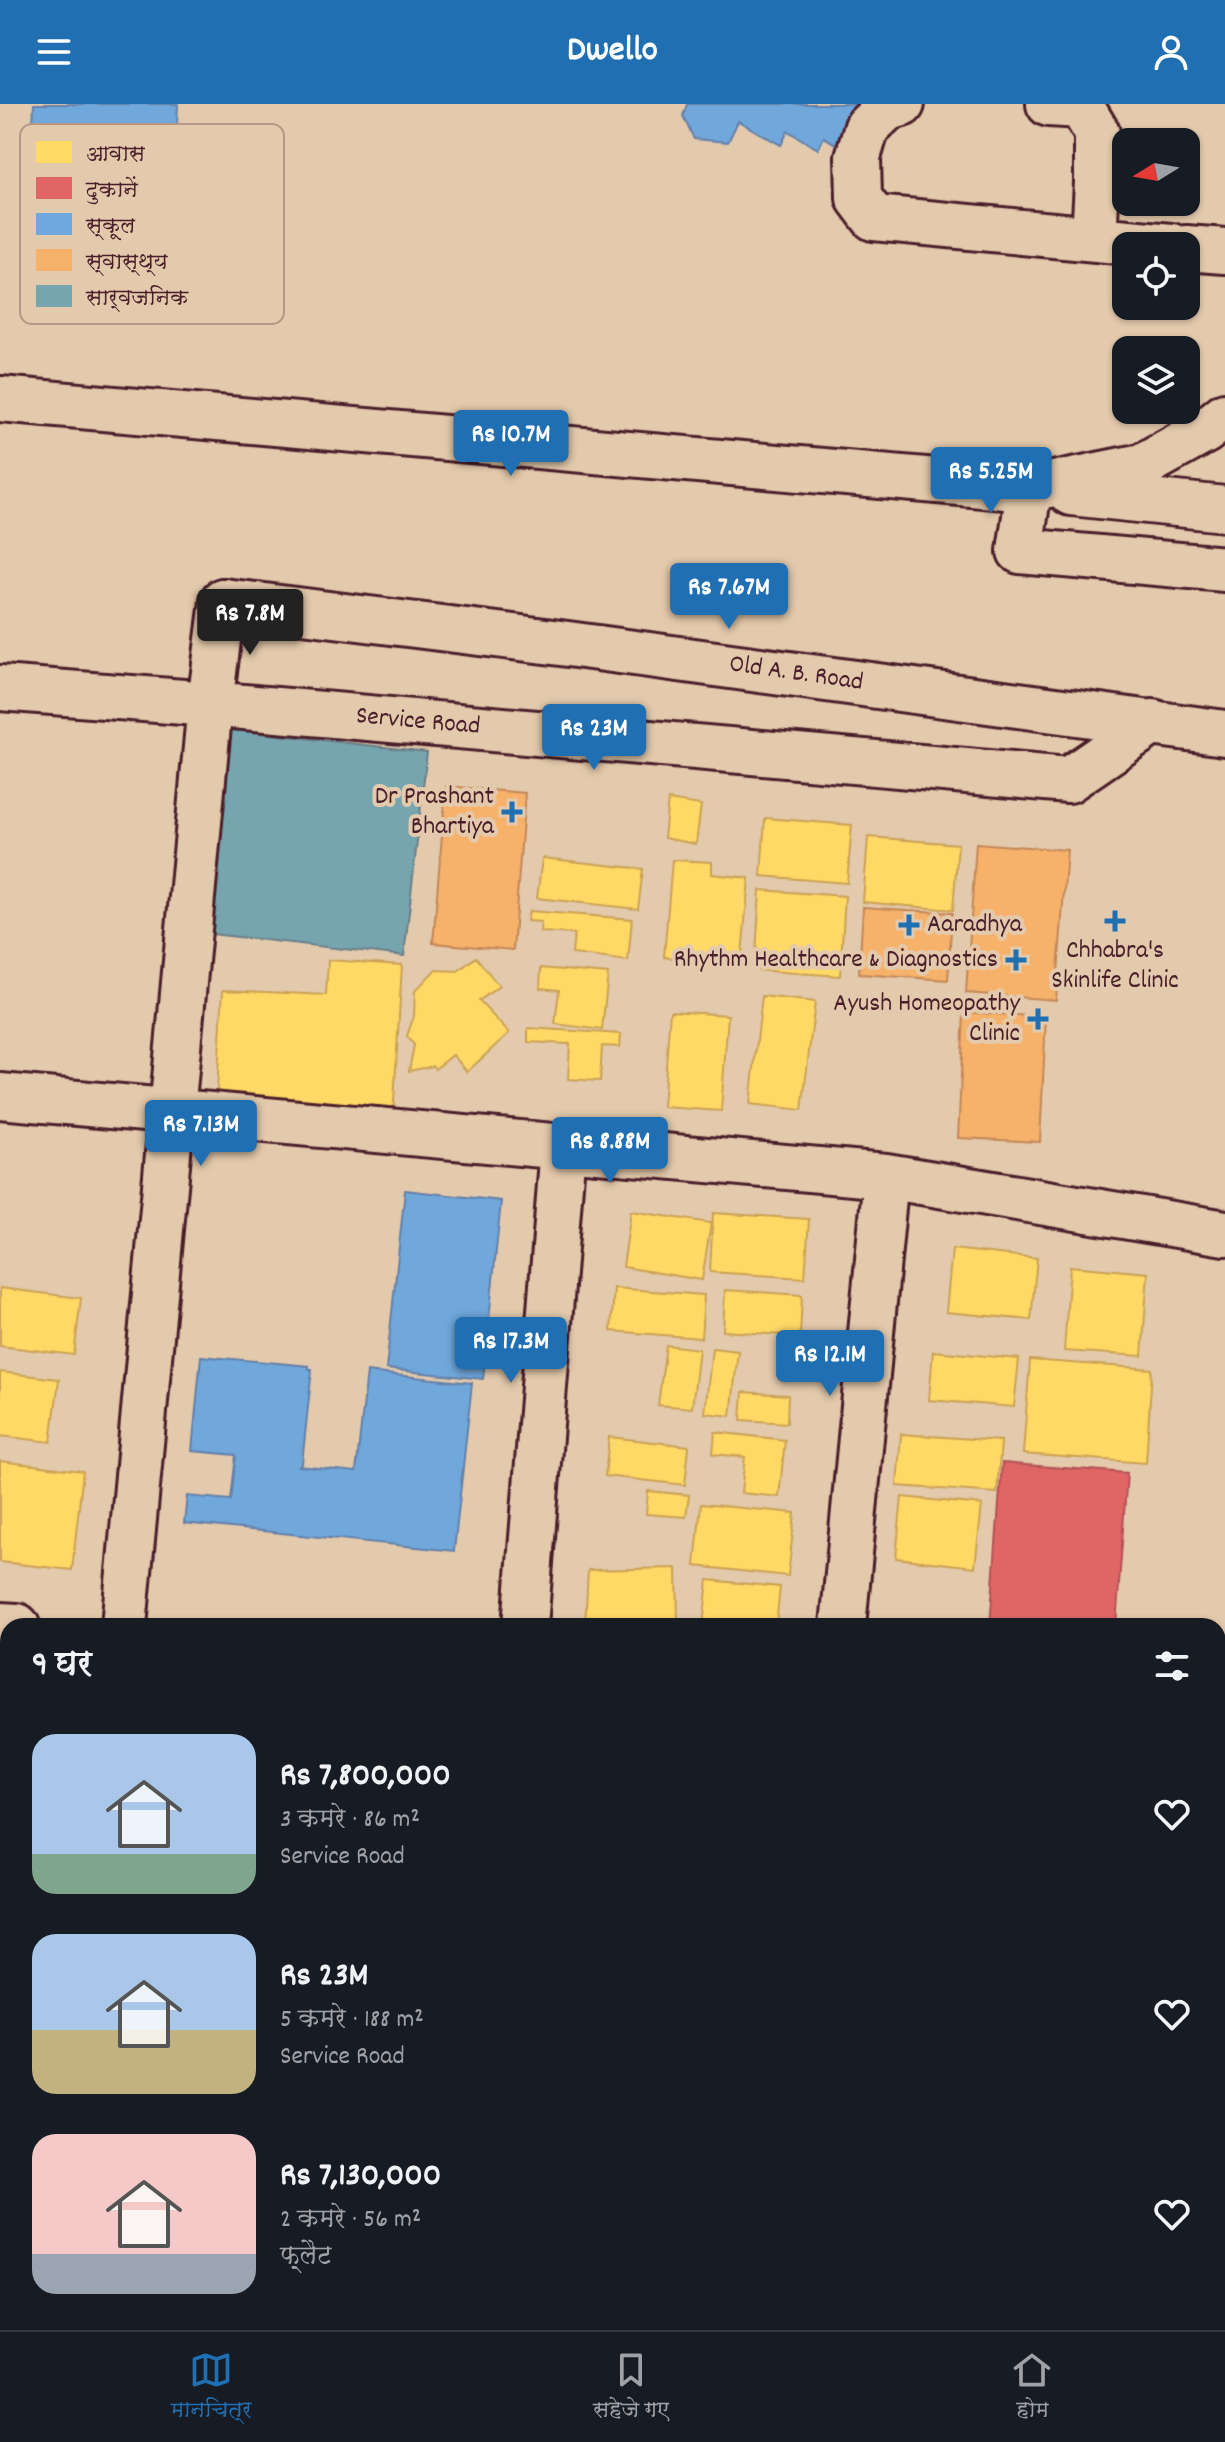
<!DOCTYPE html>
<html lang="hi">
<head>
<meta charset="utf-8">
<style>
	body { margin:0; font-family:Dekko,"Playpen Sans Deva",sans-serif; background:#20242c; color:#f1f3f6; height:100vh; display:flex; flex-direction:column; font-size:30px; white-space:nowrap }
	* { box-sizing:border-box; margin:0 }
	p { font-size:26px; color:#9ea1a6 }
	.icon { flex:none; width:44px; height:44px; fill:none; stroke:currentColor; stroke-width:2; stroke-linecap:round; stroke-linejoin:round }
	.map { position:relative; flex:1; overflow:hidden }
	.sheet { position:absolute; left:0px; top:1514px; width:1226px; height:712px; display:flex; flex-direction:column; background:#171b24; border-radius:24px 24px 0 0; box-shadow:0 2px 6px #0004 }
	.sheet>* { flex:none }
	.needle { width:52px; rotate:259deg }
	.fabs { position:absolute; left:1112px; top:24px; display:grid; gap:16px }
	.fabs a { display:grid; place-items:center; width:88px; height:88px; border-radius:16px; background:#171b24; box-shadow:0 2px 6px #0004; font-size:40px }
	.price { position:absolute; translate:-50% -68px; padding:0 18px; border-radius:8px; background:#1f6fb2; color:#fff; font-size:26px; line-height:52px; filter:drop-shadow(0 2px 4px #0008) }
	.price::after { content:''; position:absolute; left:50%; top:48px; width:24px; height:18px; margin-left:-12px; background:inherit; clip-path:polygon(0 0,100% 0,50% 100%) }
	.price.current { background:#222; color:#fff }
	ul { padding:0; list-style:none }
	li { display:flex; align-items:center; gap:24px; height:200px; padding:0 32px }
	li span { display:grid; place-items:center; flex:none; width:224px; height:160px; border-radius:24px; color:#555 }
	li>.icon { margin-inline-start:auto }
	span .icon { width:96px; height:96px; fill:#fffc; stroke-width:1 }
	li b { font-size:34px }
	h2 { display:flex; justify-content:space-between; align-items:center; height:96px; padding:0 32px; font-size:34px }
	header { display:flex; justify-content:space-between; align-items:center; height:104px; padding:0 32px; background:#1f6fb2; color:#fff; font-size:36px; font-weight:700 }
	.tab-bar { display:flex; justify-content:space-around; align-items:center; height:112px; border-top:2px solid #363941; background:#171b24; font-size:22px; color:#9ea1a6 }
	.tab-bar a { display:grid; justify-items:center; gap:4px }
	.tab-bar .current { color:#1f6fb2 }
	.map>svg:first-child { display:block }
</style>
</head>
<body>
<header><svg class="icon" aria-label="menu" viewBox="0 0 24 24"><path d="M4 6h16M4 12h16M4 18h16"/></svg>Dwello<svg class="icon" aria-label="person" viewBox="0 0 24 24"><circle cx="12" cy="8" r="4"/><path d="M4 21q1-7 8-7t8 7"/></svg></header>
<div class="map">
<svg width="1225" height="2226" viewBox="0 0 1225 2226">
	<rect width="100%" height="100%" fill="#e4caac"/>
	<filter id="ink" filterUnits="userSpaceOnUse"><feTurbulence type="fractalNoise" baseFrequency=".0125" numOctaves="2"/><feDisplacementMap in="SourceGraphic" scale="16" xChannelSelector="R" yChannelSelector="G"/><feConvolveMatrix kernelMatrix="1 2 1 2 8 2 1 2 1" color-interpolation-filters="sRGB"/></filter>
	<g filter="url(#ink)">
		<path fill="#ffd966" stroke="#c9a154" stroke-width="2" d="M 668,696 L 701,701 L 696,740 L 664,734 Z
			M 765,714 L 852,721 L 847,779 L 761,772 Z
			M 868,733 L 958,740 L 953,806 L 863,798 Z
			M 264,738 L 344,742 L 341,811 L 260,807 Z
			M 542,754 L 643,765 L 638,805 L 537,794 Z
			M 672,756 L 712,758 L 712,770 L 749,774 L 741,862 L 664,853 Z
			M 760,786 L 845,792 L 840,872 L 755,866 Z
			M 529,807 L 632,815 L 628,857 L 572,850 L 574,830 L 540,828 L 541,818 L 527,817 Z
			M 476,853 L 499,882 L 479,897 L 509,929 L 467,968 L 453,951 L 435,965 L 433,962 L 409,967 L 414,941 L 407,932 L 414,912 L 415,887 L 435,866 L 458,867 Z
			M 328,856 L 402,861 L 393,1014 L 216,1003 L 223,886 L 326,891 Z
			M 541,864 L 608,870 L 602,926 L 555,920 L 559,886 L 540,884 Z
			M 762,892 L 815,898 L 802,1006 L 750,1000 Z
			M 670,907 L 728,911 L 721,1007 L 663,1003 Z
			M 528,924 L 621,930 L 620,943 L 602,942 L 600,977 L 568,975 L 570,940 L 528,938 Z
			M 631,1107 L 711,1119 L 702,1176 L 623,1163 Z
			M 713,1109 L 809,1115 L 805,1174 L 710,1168 Z
			M 952,1145 L 1037,1154 L 1031,1216 L 946,1208 Z
			M 1070,1162 L 1148,1169 L 1142,1252 L 1064,1247 Z
			M 0,1184 L 81,1194 L 74,1251 L 0,1242 Z
			M 614,1184 L 704,1191 L 701,1234 L 611,1227 Z
			M 725,1186 L 802,1191 L 800,1232 L 723,1227 Z
			M 666,1241 L 699,1245 L 692,1304 L 658,1301 Z
			M 712,1244 L 738,1247 L 731,1312 L 705,1309 Z
			M 933,1247 L 1019,1255 L 1014,1303 L 929,1296 Z
			M 1030,1256 L 1152,1265 L 1146,1359 L 1023,1350 Z
			M 0,1268 L 59,1275 L 51,1338 L 0,1332 Z
			M 743,1288 L 788,1291 L 787,1319 L 741,1316 Z
			M 715,1328 L 785,1336 L 779,1393 L 741,1389 L 745,1353 L 713,1350 Z
			M 901,1330 L 1001,1337 L 997,1389 L 897,1382 Z
			M 609,1333 L 689,1342 L 685,1381 L 605,1372 Z
			M 0,1357 L 83,1367 L 72,1466 L 0,1458 Z
			M 648,1387 L 689,1391 L 686,1413 L 646,1410 Z
			M 902,1393 L 982,1401 L 975,1463 L 896,1454 Z
			M 701,1400 L 795,1409 L 788,1472 L 695,1462 Z
			M 677,1464 L 678,1522 L 585,1522 L 588,1466 Z
			M 708,1476 L 780,1483 L 776,1522 L 703,1522 Z
			M 237,2218 L 344,2218 L 343,2226 L 236,2226 Z
			M 462,2218 L 526,2218 L 526,2226 L 461,2226 Z
			M 535,2218 L 575,2218 L 574,2226 L 534,2226 Z
			M 583,2218 L 614,2218 L 613,2226 L 583,2226 Z
			M 623,2218 L 666,2218 L 665,2226 L 622,2226 Z
			M 676,2218 L 755,2218 L 755,2226 L 676,2226 Z
			M 767,2218 L 798,2218 L 798,2226 L 766,2226 Z
			M 806,2218 L 850,2218 L 850,2226 L 806,2226 Z
			M 851,2218 L 890,2218 L 888,2226 L 850,2226 Z
			M 911,2218 L 954,2218 L 954,2226 L 911,2226 Z
			M 1028,2218 L 1094,2218 L 1094,2226 L 1027,2226 Z"/>
		<path fill="#e06666" stroke="#b35154" stroke-width="2" d="M 1002,1359 L 1127,1369 L 1116,1522 L 990,1522 Z"/>
		<path fill="#6fa8dc" stroke="#647fa7" stroke-width="2" d="M 34,0 L 178,0 L 172,136 L 142,135 L 140,149 L 115,147 L 114,160 L 72,157 L 72,145 L 56,144 L 57,130 L 28,129 Z
			M 687,0 L 867,0 L 842,44 L 824,33 L 818,45 L 788,27 L 781,41 L 738,17 L 728,38 L 694,35 L 683,12 Z
			M 405,1086 L 501,1097 L 483,1275 L 386,1265 Z
			M 201,1252 L 309,1262 L 309,1265 L 312,1265 L 302,1359 L 299,1362 L 356,1368 L 367,1268 L 472,1279 L 454,1447 L 184,1419 L 187,1392 L 231,1396 L 236,1351 L 192,1347 Z
			M 0,1614 L 7,1614 L 0,1696 Z"/>
		<path fill="#f6b26b" stroke="#c28658" stroke-width="2" d="M 446,682 L 525,689 L 513,846 L 433,839 Z
			M 976,739 L 1067,746 L 1056,896 L 966,889 Z
			M 863,803 L 952,809 L 948,876 L 859,870 Z
			M 964,908 L 1046,913 L 1040,1038 L 958,1034 Z"/>
		<path fill="#76a5af" stroke="#697d87" stroke-width="2" d="M 217,624 L 427,648 L 404,852 L 194,828 Z"/>
		<g fill="none" stroke-linecap="round" stroke-linejoin="round">
			<g stroke="#4a1f2b" stroke-width="50">
				<path id="minor" d="M 902,0 L 886,5 L 867,23 L 858,53 L 859,94 L 874,114 L 1171,142
					M 1049,0 L 1081,2 L 1097,29 L 1097,78 L 1094,134
					M 1186,144 L 1225,147
					M 1029,385 L 1142,362 L 1205,327 L 1225,311
					M 1071,389 L 1225,405
					M 0,584 L 210,600 L 1068,676 L 1153,618
					M 0,992 L 886,1072 L 1225,1129
					M 0,1521 L 17,1522
					M 124,1522 L 210,600 L 223,497
					M 525,1522 L 563,1043
					M 843,1522 L 886,1072
					M 1218,1618 L 1225,1619
					M 1218,1869 L 1225,1776
					M 1218,2097 L 1225,2183
					M 61,2226 L 61,2218
					M 408,2226 L 409,2218
					M 1223,2226 L 1225,2199"/>
			</g>
			<g stroke="#4a1f2b" stroke-width="50">
				<path id="major" d="M 0,295 L 1029,385 L 1020,447 L 1225,465
					M 223,497 L 553,538 L 1225,629"/>
			</g>
			<use href="#minor" stroke="#e4caac" stroke-width="44"/>
			<use href="#major" stroke="#e4caac" stroke-width="44"/>
		</g>
	</g>
	<g fill="#1f6fb2" stroke="#e4caac" stroke-width="3">
		<path d="M508 696h8v8h8v8h-8v8h-8v-8h-8v-8h8z"/>
		<path d="M1111 805h8v8h8v8h-8v8h-8v-8h-8v-8h8z"/>
		<path d="M905 809h8v8h8v8h-8v8h-8v-8h-8v-8h8z"/>
		<path d="M1012 844h8v8h8v8h-8v8h-8v-8h-8v-8h8z"/>
		<path d="M1034 903h8v8h8v8h-8v8h-8v-8h-8v-8h8z"/>
	</g>
	<g text-anchor="middle" dominant-baseline="central" stroke-width="8" stroke-linejoin="round" paint-order="stroke">
		<g font-size="26" fill="#4a1f2b" stroke="#e4caac">
			<text transform="translate(796 570) rotate(8)">Old A. B. Road</text>
			<text transform="translate(418 618) rotate(5)">Service Road</text>
		</g>
		<g font-size="26" fill="#4a1f2b" stroke="#e4caac" text-anchor="end">
			<text x="494" y="693">Dr Prashant<tspan x="494" dy="30">Bhartiya</tspan></text>
			<text x="927" y="821" text-anchor="start">Aaradhya</text>
			<text x="1115" y="847" text-anchor="middle">Chhabra's<tspan x="1115" dy="30">Skinlife Clinic</tspan></text>
			<text x="998" y="856">Rhythm Healthcare &amp; Diagnostics</text>
			<text x="1020" y="900">Ayush Homeopathy<tspan x="1020" dy="30">Clinic</tspan></text>
		</g>
	</g>
	<rect x="20" y="20" width="264" height="200" rx="12" fill="#e4caac" stroke="#b69785" stroke-width="2"/>
	<rect x="36" y="37" width="36" height="22" fill="#ffd966"/>
	<rect x="36" y="73" width="36" height="22" fill="#e06666"/>
	<rect x="36" y="109" width="36" height="22" fill="#6fa8dc"/>
	<rect x="36" y="145" width="36" height="22" fill="#f6b26b"/>
	<rect x="36" y="181" width="36" height="22" fill="#76a5af"/>
	<g font-size="22" fill="#4a1f2b">
		<text x="86" y="56">आवास</text>
		<text x="86" y="92">दुकानें</text>
		<text x="86" y="128">स्कूल</text>
		<text x="86" y="164">स्वास्थ्य</text>
		<text x="86" y="200">सार्वजनिक</text>
	</g>
</svg>
<div class="fabs">
<a><svg class="needle" viewBox="-14 -14 28 28"><path d="M0-13l5 13h-10z" fill="#e53935"/><path d="M0 13l5-13h-10z" fill="#9ea1a6"/></svg></a>
<a><svg class="icon" aria-label="locate" viewBox="0 0 24 24"><circle cx="12" cy="12" r="6"/><path d="M12 2v4M12 18v4M2 12h4M18 12h4"/></svg></a>
<a><svg class="icon" aria-label="layers" viewBox="0 0 24 24"><path d="M12 4l9 5-9 5-9-5zM3 14l9 5 9-5"/></svg></a>
</div>
<b class="price" style="left:511px;top:374px">Rs 10.7M</b>
<b class="price" style="left:991px;top:411px">Rs 5.25M</b>
<b class="price" style="left:729px;top:527px">Rs 7.67M</b>
<b class="price current" style="left:250px;top:553px">Rs 7.8M</b>
<b class="price" style="left:594px;top:668px">Rs 23M</b>
<b class="price" style="left:201px;top:1064px">Rs 7.13M</b>
<b class="price" style="left:610px;top:1081px">Rs 8.88M</b>
<b class="price" style="left:511px;top:1281px">Rs 17.3M</b>
<b class="price" style="left:830px;top:1294px">Rs 12.1M</b>
<section class="sheet">
<h2>9 घर<svg class="icon" aria-label="filters" viewBox="0 0 24 24"><path d="M4 7h16M4 17h16"/><circle cx="9" cy="7" r="2"/><circle cx="15" cy="17" r="2"/></svg></h2>
<ul>
<li><span style="background:linear-gradient(#a9c7e8 75%,#7fa58c 0)"><svg class="icon" aria-label="home" viewBox="0 0 24 24"><path d="M3 11l9-7 9 7M6 9v11h12V9"/></svg></span><div><b>Rs 7,800,000</b><p>3 कमरे · 86 m²</p><p>Service Road</p></div><svg class="icon" aria-label="heart" viewBox="0 0 24 24"><path d="M12 20l-8-8c-3-5 5-10 8-4 3-6 11-1 8 4z"/></svg></li>
<li><span style="background:linear-gradient(#a9c7e8 60%,#c2b280 0)"><svg class="icon" aria-label="home" viewBox="0 0 24 24"><path d="M3 11l9-7 9 7M6 9v11h12V9"/></svg></span><div><b>Rs 23M</b><p>5 कमरे · 188 m²</p><p>Service Road</p></div><svg class="icon" aria-label="heart" viewBox="0 0 24 24"><path d="M12 20l-8-8c-3-5 5-10 8-4 3-6 11-1 8 4z"/></svg></li>
<li><span style="background:linear-gradient(#f6c9c9 75%,#9aa5b1 0)"><svg class="icon" aria-label="home" viewBox="0 0 24 24"><path d="M3 11l9-7 9 7M6 9v11h12V9"/></svg></span><div><b>Rs 7,130,000</b><p>2 कमरे · 56 m²</p><p>फ़्लैट</p></div><svg class="icon" aria-label="heart" viewBox="0 0 24 24"><path d="M12 20l-8-8c-3-5 5-10 8-4 3-6 11-1 8 4z"/></svg></li>
</ul>
</section>
</div>
<nav class="tab-bar">
<a class="current"><svg class="icon" aria-label="map" viewBox="0 0 24 24"><path d="M3 6l6-2 6 2 6-2v14l-6 2-6-2-6 2zM9 4v14M15 6v14"/></svg>मानचित्र</a>
<a><svg class="icon" aria-label="saved" viewBox="0 0 24 24"><path d="M7 4h10v16l-5-4-5 4z"/></svg>सहेजे गए</a>
<a><svg class="icon" aria-label="home" viewBox="0 0 24 24"><path d="M3 11l9-7 9 7M6 9v11h12V9"/></svg>होम</a>
</nav>
</body>
</html>
